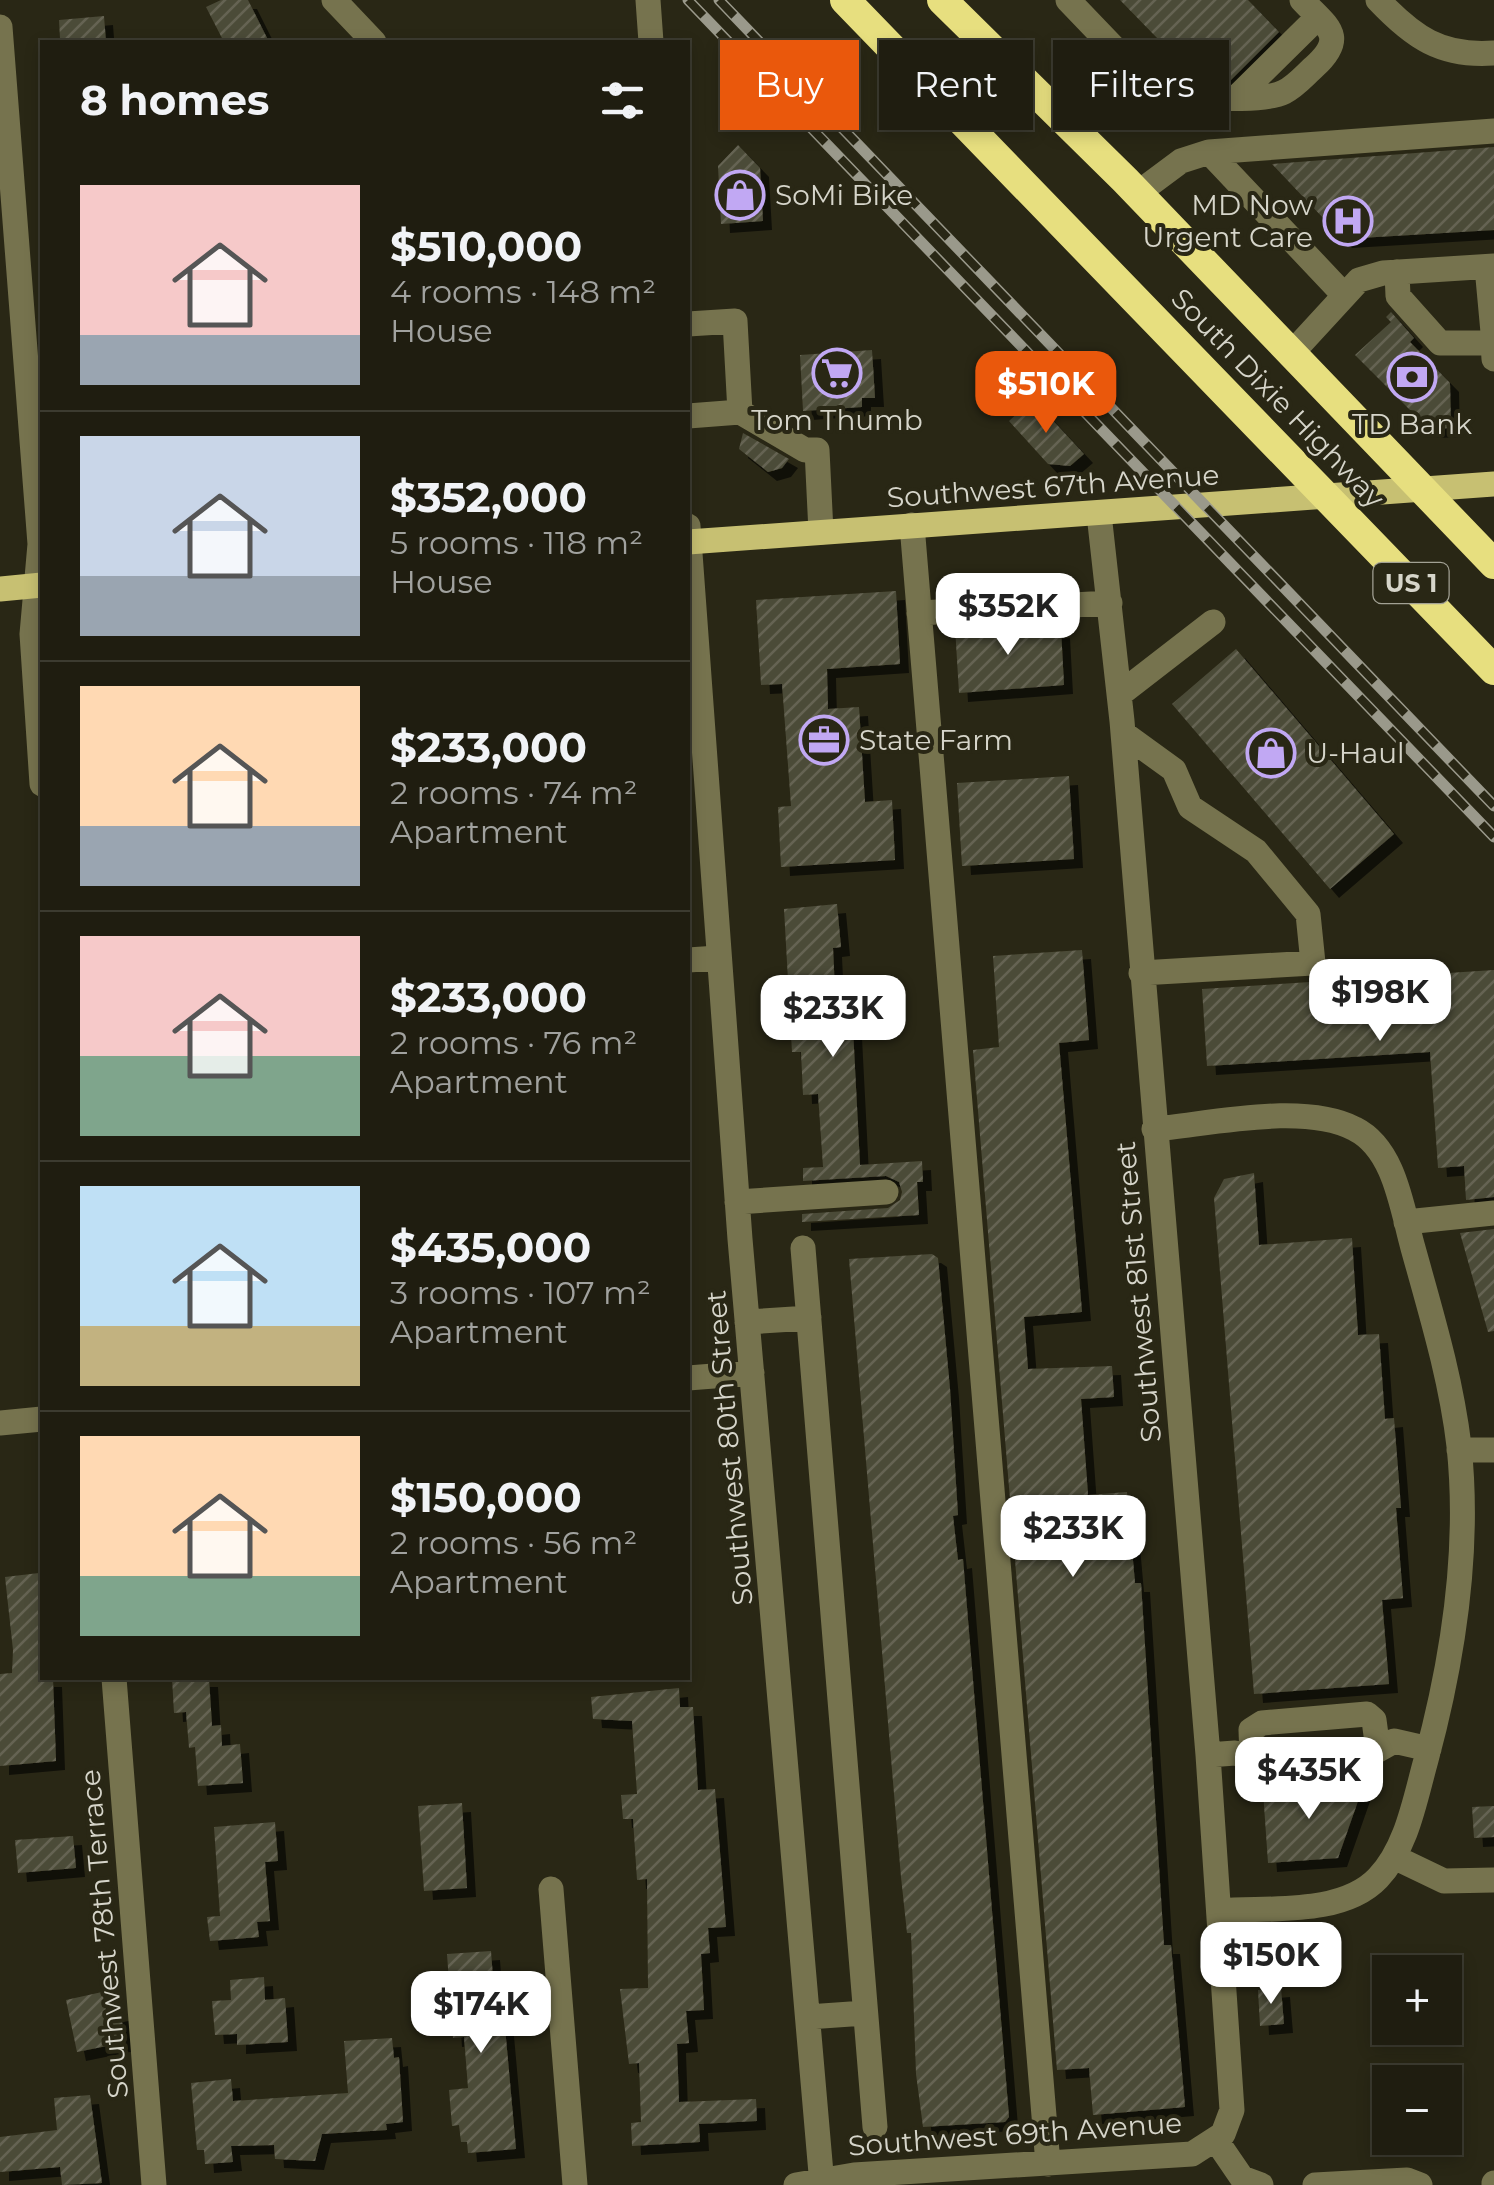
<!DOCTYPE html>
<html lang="en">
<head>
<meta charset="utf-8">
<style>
	body { margin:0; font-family:Montserrat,sans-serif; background:#2c2a1e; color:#f1f3f6; height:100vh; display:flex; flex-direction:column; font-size:38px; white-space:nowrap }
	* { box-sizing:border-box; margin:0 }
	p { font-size:32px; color:#a1a29f }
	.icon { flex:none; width:55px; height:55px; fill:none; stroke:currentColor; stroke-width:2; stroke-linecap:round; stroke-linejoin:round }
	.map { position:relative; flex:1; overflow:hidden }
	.sheet { position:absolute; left:40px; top:40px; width:650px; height:1640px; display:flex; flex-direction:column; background:#1f1d10; border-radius:0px; box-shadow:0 5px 15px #0003,0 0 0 2px #3c3b30 }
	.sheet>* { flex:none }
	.hud { position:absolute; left:720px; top:40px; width:622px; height:90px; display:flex; gap:20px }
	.controls { position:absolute; left:1372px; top:1955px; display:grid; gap:20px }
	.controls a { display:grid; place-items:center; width:90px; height:90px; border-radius:0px; background:#1f1d10; box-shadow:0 5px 15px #0003,0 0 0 2px #3c3b30; font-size:50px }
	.price { position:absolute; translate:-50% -85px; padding:0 22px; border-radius:20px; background:#fff; color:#222; font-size:32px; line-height:65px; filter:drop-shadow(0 2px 5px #0008) }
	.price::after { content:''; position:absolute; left:50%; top:60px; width:30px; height:22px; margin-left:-15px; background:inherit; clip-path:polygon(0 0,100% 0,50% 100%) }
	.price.current { background:#ea580c; color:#fff }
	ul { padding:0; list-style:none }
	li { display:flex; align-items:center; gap:30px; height:250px; padding:0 40px }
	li+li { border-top:2px solid #3c3b30 }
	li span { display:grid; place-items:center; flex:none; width:280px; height:200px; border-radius:0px; color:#555 }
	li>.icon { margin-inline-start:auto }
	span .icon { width:120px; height:120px; fill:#fffc; stroke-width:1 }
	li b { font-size:42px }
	h2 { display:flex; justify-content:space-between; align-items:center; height:120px; padding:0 40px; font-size:42px }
	.pill { padding:0 35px; border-radius:0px; background:#1f1d10; box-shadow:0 5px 15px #0003,0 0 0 2px #3c3b30; font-size:35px; line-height:90px }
	.pill.current { background:#ea580c; color:#fff }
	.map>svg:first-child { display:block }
</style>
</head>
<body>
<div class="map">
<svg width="1494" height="2185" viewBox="0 0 1494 2185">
	<defs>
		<pattern id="building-hatch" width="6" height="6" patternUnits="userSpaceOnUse" patternTransform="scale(2.5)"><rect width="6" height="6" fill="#4c4b38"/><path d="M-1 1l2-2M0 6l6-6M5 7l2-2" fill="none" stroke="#656453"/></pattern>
		<filter id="shadow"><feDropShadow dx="9" dy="9" stdDeviation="0" flood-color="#0009"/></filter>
	</defs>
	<rect width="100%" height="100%" fill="#292715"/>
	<path fill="url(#building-hatch)" filter="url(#shadow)" d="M 221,0 L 248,0 L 269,42 L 224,42 L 206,7 Z
		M 1120,0 L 1248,0 L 1279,32 L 1229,82 L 1199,81 Z
		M 104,16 L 106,42 L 60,39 L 59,20 Z
		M 738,145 L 760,168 L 763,221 L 721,224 L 718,166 Z
		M 1494,147 L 1494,230 L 1343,239 L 1272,164 Z
		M 1391,312 L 1414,338 L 1410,342 L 1450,383 L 1451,428 L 1429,429 L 1355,355 L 1391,322 L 1386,317 Z
		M 872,350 L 875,398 L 862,398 L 862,407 L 803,411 L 800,355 Z
		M 1033,399 L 1084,454 L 1070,466 L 1048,464 L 1009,421 Z
		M 743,433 L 789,459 L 782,468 L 768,472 L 739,449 Z
		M 896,591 L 900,664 L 827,669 L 828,709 L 859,707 L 865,802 L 892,800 L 895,860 L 781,867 L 778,807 L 791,806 L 782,684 L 761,685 L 756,600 Z
		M 1029,624 L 1030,631 L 1061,629 L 1064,685 L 959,693 L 955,627 Z
		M 1236,649 L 1394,834 L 1330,889 L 1172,704 Z
		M 1069,776 L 1074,859 L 962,866 L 957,783 Z
		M 837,904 L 841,947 L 833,948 L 835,991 L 851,990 L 860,1165 L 922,1161 L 923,1182 L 917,1182 L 919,1215 L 802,1222 L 802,1214 L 888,1208 L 900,1200 L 902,1192 L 899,1182 L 886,1176 L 803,1181 L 803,1168 L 823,1167 L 818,1094 L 803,1095 L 801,1052 L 792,1052 L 784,909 Z
		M 1082,950 L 1089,1040 L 1059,1043 L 1082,1312 L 1024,1317 L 1028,1369 L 1112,1366 L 1114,1397 L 1081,1399 L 1088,1495 L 1127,1492 L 1135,1583 L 1141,1583 L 1164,1945 L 1171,1945 L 1185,2107 L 1093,2115 L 1089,2068 L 1057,2070 L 973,1050 L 999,1047 L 993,956 Z
		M 1494,970 L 1494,1197 L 1466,1200 L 1464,1166 L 1438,1168 L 1430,1052 L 1207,1066 L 1202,989 Z
		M 1254,1173 L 1259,1245 L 1352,1238 L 1358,1335 L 1379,1334 L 1385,1419 L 1394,1418 L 1401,1508 L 1396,1508 L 1403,1598 L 1382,1600 L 1389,1684 L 1254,1694 L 1214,1198 L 1224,1179 Z
		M 1494,1229 L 1494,1331 L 1488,1332 L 1460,1233 Z
		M 932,1254 L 938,1258 L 950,1389 L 958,1515 L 953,1516 L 958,1560 L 963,1559 L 1009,2117 L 1005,2122 L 923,2127 L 916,2074 L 911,1933 L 907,1933 L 901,1877 L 849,1259 Z
		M 39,1573 L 42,1678 L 53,1678 L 56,1761 L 0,1766 L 0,1674 L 12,1673 L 13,1650 L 5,1577 Z
		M 172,1678 L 209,1678 L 212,1726 L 221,1725 L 222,1746 L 240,1744 L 243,1783 L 198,1786 L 195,1747 L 189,1748 L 186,1712 L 174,1713 Z
		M 679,1688 L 680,1707 L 693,1707 L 698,1790 L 715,1789 L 726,1927 L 708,1928 L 710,1953 L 701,1954 L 704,2010 L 686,2011 L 689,2043 L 677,2044 L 679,2102 L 756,2099 L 757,2121 L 699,2124 L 700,2142 L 632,2146 L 631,2123 L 641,2122 L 639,2063 L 629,2064 L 620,1989 L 648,1988 L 647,1879 L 637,1880 L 633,1819 L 623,1819 L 621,1795 L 637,1794 L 632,1721 L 593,1719 L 591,1697 Z
		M 1364,1784 L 1338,1858 L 1268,1863 L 1263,1791 Z
		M 462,1803 L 467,1888 L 424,1891 L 418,1806 Z
		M 1494,1806 L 1494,1837 L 1474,1838 L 1472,1807 Z
		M 275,1822 L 278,1861 L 265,1862 L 270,1921 L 257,1922 L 259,1937 L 210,1941 L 207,1917 L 220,1916 L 214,1827 Z
		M 73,1836 L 76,1868 L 18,1873 L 15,1840 Z
		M 491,1951 L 495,2006 L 503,2005 L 516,2149 L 468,2153 L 467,2142 L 461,2142 L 459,2125 L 452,2126 L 449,2090 L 468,2088 L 464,2037 L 453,2038 L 447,1954 Z
		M 264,1977 L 265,2000 L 285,1998 L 288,2042 L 237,2045 L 237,2034 L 215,2035 L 212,2001 L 231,2000 L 230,1980 Z
		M 1281,1988 L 1284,2024 L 1260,2026 L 1258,1990 Z
		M 102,1992 L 107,2014 L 120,2012 L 126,2042 L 77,2052 L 66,2000 Z
		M 392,2038 L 394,2058 L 399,2057 L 403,2122 L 386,2124 L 387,2130 L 322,2134 L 315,2161 L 275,2159 L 274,2145 L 231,2146 L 233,2162 L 205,2164 L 204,2150 L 197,2150 L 191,2083 L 231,2079 L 233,2101 L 348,2093 L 344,2041 Z
		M 90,2095 L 102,2183 L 62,2185 L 60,2167 L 0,2172 L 0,2137 L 57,2130 L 54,2098 Z"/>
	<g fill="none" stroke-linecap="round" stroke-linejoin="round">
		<path stroke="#76734e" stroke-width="25" d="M 334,0 L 374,42
			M 648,0 L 651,42
			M 1068,0 L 1160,96 C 1189,96 1260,104 1284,92 C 1296,86 1305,75 1314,67 C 1348,36 1327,27 1302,0
			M 1378,0 C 1413,37 1441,57 1494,53
			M 0,27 L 40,544 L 32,634 L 42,784
			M 1238,96 L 1318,17
			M 1209,152 L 1344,295
			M 1138,193 L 1181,161 L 1209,152 L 1494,131
			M 1487,267 L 1494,343
			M 1397,272 L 1398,296 L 1440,343 L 1493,343 L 1494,359
			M 688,324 L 735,321 L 740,412 L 805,450 L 817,450 L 821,532
			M 1290,355 L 1359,280 L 1383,273 L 1494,266
			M 688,416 L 740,412
			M 912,525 L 1048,2164
			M 688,526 L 740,1239 L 822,2185
			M 919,613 L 1110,603
			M 1120,694 L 1213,622
			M 1123,733 L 1174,770 L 1190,807 L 1256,851 L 1308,914 L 1313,963 L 1141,973
			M 688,960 L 718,958
			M 1154,1129 C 1210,1124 1304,1102 1355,1129 C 1395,1149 1402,1209 1413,1248 C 1431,1313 1451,1378 1459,1446 C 1470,1550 1453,1660 1426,1760 C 1415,1799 1407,1848 1378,1878 C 1342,1916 1268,1907 1220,1911
			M 737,1202 L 886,1192
			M 1406,1222 L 1494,1213
			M 803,1248 L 875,2127
			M 747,1322 L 809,1318
			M 688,1378 L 752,1373
			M 0,1423 L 42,1419
			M 1459,1450 L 1494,1450
			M 114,1678 L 154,2185
			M 1208,1755 L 1235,1753 L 1252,1758 L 1378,1750 L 1394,1741 L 1429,1749
			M 1252,1758 L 1251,1730 L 1262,1723 L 1367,1714 L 1374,1720 L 1378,1750
			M 1394,1857 L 1444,1881 L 1494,1880
			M 551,1889 L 575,2185
			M 808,2017 L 865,2013
			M 1216,2140 L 1242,2178 L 1261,2185
			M 796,2185 L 854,2175 L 1192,2154 L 1223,2134 L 1232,2110 L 1208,1755 L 1122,721 L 1099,514
			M 1315,2185 L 1407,2180 L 1420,2185
			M 1494,2185 L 1494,2183"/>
		<path stroke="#c7c072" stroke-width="25" d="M 688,542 L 1494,484
			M 0,589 L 42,585"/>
		<path stroke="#e7df7f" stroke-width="30" d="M 845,0 L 1494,670
			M 942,0 L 1125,180 L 1494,564"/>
		<g stroke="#9a998b" stroke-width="11">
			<path id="rail" d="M 688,0 L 1494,837
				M 719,0 L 1494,806"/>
		</g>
		<use href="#rail" stroke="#292715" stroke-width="8" stroke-dasharray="22" stroke-linecap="butt"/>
	</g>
	<defs>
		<g id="shop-ring" transform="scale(2.5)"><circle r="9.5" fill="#292715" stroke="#c1a8f3" stroke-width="1.5"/><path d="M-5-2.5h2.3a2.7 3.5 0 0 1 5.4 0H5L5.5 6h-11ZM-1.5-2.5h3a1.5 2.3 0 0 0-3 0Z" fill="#c1a8f3"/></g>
		<g id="hospital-ring" transform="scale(2.5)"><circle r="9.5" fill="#292715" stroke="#c1a8f3" stroke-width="1.5"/><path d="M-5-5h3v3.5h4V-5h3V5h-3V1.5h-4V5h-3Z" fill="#c1a8f3"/></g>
		<g id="supermarket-ring" transform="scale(2.5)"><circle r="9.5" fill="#292715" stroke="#c1a8f3" stroke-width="1.5"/><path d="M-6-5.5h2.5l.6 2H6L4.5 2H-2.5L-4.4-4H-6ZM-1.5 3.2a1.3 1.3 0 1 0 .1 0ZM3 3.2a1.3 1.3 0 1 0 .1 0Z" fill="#c1a8f3"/></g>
		<g id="bank-ring" transform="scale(2.5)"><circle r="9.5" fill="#292715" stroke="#c1a8f3" stroke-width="1.5"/><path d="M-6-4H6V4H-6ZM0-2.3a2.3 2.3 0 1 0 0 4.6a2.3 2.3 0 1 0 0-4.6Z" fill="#c1a8f3"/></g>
		<g id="office-ring" transform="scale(2.5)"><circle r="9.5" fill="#292715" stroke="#c1a8f3" stroke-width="1.5"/><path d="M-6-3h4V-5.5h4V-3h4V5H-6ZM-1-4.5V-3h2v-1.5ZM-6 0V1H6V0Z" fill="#c1a8f3"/></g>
	</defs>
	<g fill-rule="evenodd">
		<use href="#shop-ring" x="740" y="195"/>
		<use href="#hospital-ring" x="1348" y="221"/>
		<use href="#supermarket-ring" x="837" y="373"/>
		<use href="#bank-ring" x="1412" y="377"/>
		<use href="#office-ring" x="824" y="740"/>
		<use href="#shop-ring" x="1271" y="753"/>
	</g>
	<g text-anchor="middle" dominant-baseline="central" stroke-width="8" stroke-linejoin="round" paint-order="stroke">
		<rect fill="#292715" stroke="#a2a194" stroke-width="2.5" x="1373.5" y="563" width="75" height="40" rx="8"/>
		<g font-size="25" font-weight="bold" fill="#d6d5ca">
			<text x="1411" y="583">US 1</text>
		</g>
		<g font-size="28" fill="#d6d5ca" stroke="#292715" text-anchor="start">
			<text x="775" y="195">SoMi Bike</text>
			<text x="1313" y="205" text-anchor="end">MD Now<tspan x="1313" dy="32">Urgent Care</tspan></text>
			<text x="837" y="420" text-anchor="middle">Tom Thumb</text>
			<text x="1412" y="424" text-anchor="middle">TD Bank</text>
			<text x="859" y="740">State Farm</text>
			<text x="1306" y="753">U-Haul</text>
		</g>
		<g font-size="28" fill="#d6d5ca" stroke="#292715">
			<text transform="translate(1278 398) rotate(46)">South Dixie Highway</text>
			<text transform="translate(1053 486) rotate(-4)">Southwest 67th Avenue</text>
			<text transform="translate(1138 1292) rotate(-95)">Southwest 81st Street</text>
			<text transform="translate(729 1448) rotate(-95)">Southwest 80th Street</text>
			<text transform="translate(104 1934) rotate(-95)">Southwest 78th Terrace</text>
			<text transform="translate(1015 2134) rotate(-4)">Southwest 69th Avenue</text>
		</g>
	</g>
</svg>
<div class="controls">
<a>+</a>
<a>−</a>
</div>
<b class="price current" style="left:1046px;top:436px">$510K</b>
<b class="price" style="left:1008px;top:658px">$352K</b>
<b class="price" style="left:1380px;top:1044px">$198K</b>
<b class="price" style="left:833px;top:1060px">$233K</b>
<b class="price" style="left:1073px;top:1580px">$233K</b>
<b class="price" style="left:1309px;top:1822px">$435K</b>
<b class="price" style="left:1271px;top:2007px">$150K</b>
<b class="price" style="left:481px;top:2056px">$174K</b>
<div class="hud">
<a class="pill current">Buy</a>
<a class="pill">Rent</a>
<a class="pill">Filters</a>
</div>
<section class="sheet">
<h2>8 homes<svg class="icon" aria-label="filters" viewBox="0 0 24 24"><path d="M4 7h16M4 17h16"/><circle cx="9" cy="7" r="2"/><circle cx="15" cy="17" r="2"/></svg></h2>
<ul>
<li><span style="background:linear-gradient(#f6c9c9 75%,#9aa5b1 0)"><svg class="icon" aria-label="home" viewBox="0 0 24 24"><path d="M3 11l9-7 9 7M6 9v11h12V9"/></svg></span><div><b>$510,000</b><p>4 rooms · 148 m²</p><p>House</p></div></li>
<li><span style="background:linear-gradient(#c9d6e8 70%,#9aa5b1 0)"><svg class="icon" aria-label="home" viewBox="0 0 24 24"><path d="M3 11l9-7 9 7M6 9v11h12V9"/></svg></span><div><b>$352,000</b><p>5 rooms · 118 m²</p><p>House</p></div></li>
<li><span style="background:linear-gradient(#ffd9b3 70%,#9aa5b1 0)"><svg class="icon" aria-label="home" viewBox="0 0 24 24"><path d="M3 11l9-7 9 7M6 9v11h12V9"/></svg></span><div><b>$233,000</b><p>2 rooms · 74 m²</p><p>Apartment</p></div></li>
<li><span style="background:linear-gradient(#f6c9c9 60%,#7fa58c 0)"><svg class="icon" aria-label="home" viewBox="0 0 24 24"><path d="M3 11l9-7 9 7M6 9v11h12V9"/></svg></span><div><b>$233,000</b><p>2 rooms · 76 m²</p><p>Apartment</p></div></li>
<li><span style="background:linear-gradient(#bfe0f5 70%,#c2b280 0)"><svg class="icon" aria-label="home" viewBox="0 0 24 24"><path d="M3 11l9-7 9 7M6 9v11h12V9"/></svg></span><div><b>$435,000</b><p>3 rooms · 107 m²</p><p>Apartment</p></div></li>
<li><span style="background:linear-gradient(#ffd9b3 70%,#7fa58c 0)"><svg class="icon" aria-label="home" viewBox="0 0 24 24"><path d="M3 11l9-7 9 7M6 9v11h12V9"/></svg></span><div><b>$150,000</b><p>2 rooms · 56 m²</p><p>Apartment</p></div></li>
</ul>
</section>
</div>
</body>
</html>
